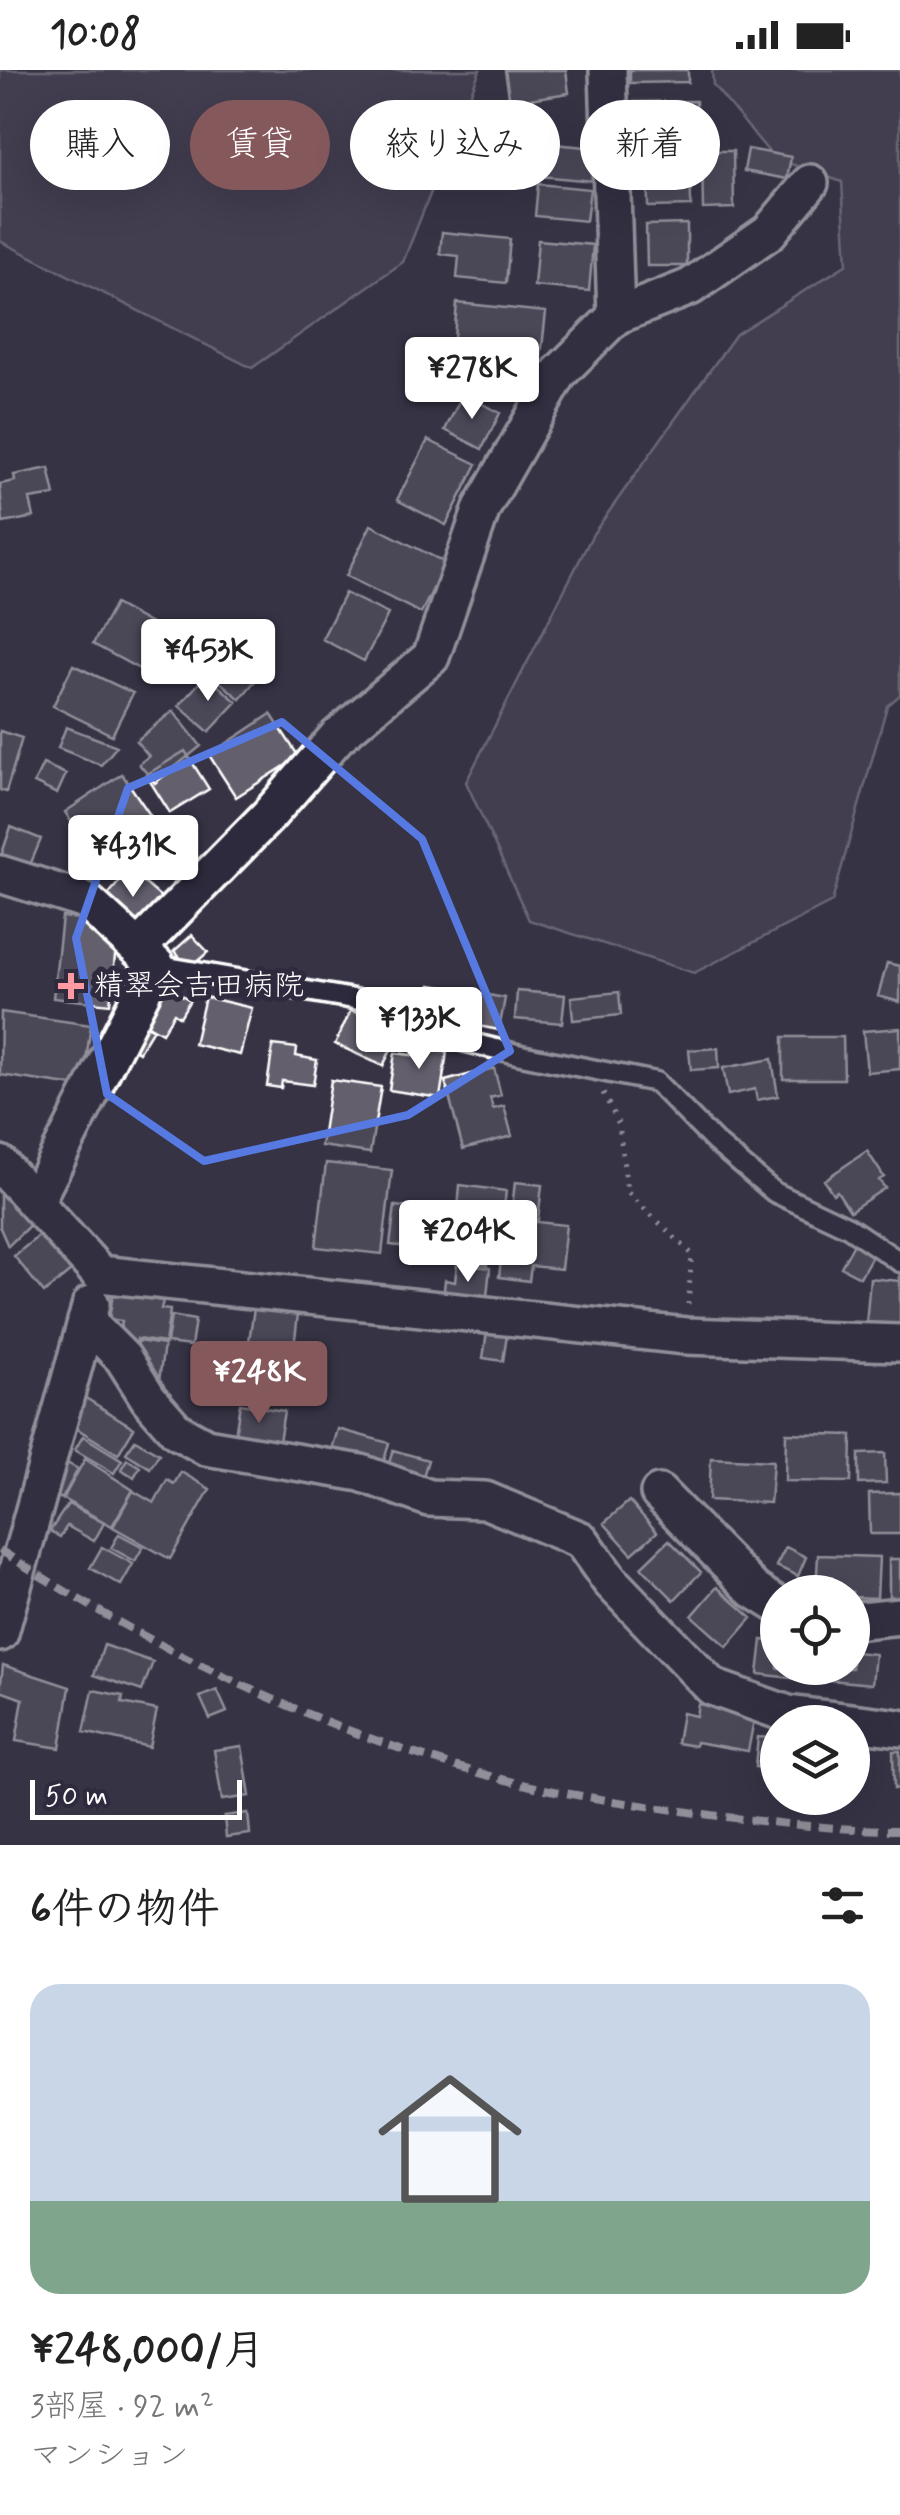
<!DOCTYPE html>
<html lang="ja">
<head>
<meta charset="utf-8">
<style>
	body { margin:0; font-family:Mynerve,"Klee One",sans-serif; background:#f6f6f6; color:#222; height:100vh; display:flex; flex-direction:column; font-size:38px; white-space:nowrap }
	* { box-sizing:border-box; margin:0 }
	p { font-size:32px; color:#767676 }
	.icon { flex:none; width:55px; height:55px; fill:none; stroke:currentColor; stroke-width:2; stroke-linecap:round; stroke-linejoin:round }
	.map { position:relative; height:1775px; overflow:hidden }
	.side { display:flex; flex-direction:column; background:#fff; flex:1 }
	.side>* { flex:none }
	.hud { position:absolute; left:30px; top:30px; width:840px; height:90px; display:flex; gap:20px }
	.tools { position:absolute; left:760px; top:1505px; display:grid; gap:20px }
	.tools a { display:grid; place-items:center; width:110px; height:110px; border-radius:50%; background:#fff; box-shadow:0 10px 40px #0002; font-size:50px }
	.scale { position:absolute; left:30px; bottom:25px; width:212px; box-sizing:border-box; padding-left:10px; border:5px solid #fff; border-top:0; font-size:28px; line-height:35px; white-space:nowrap; color:#fff; -webkit-text-stroke:8px #2f2a3d; paint-order:stroke }
	.price { position:absolute; translate:-50% -85px; padding:0 22px; border-radius:10px; background:#fff; color:#222; font-size:32px; line-height:65px; filter:drop-shadow(0 2px 5px #0008) }
	.price::after { content:''; position:absolute; left:50%; top:60px; width:30px; height:22px; margin-left:-15px; background:inherit; clip-path:polygon(0 0,100% 0,50% 100%) }
	.price.active { background:#85585c; color:#fff }
	ul { padding:0; list-style:none }
	li { display:grid; align-content:center; gap:20px; height:530px; padding:0 30px }
	li+li { border-top:2px solid #e0e0e0 }
	li span { display:grid; place-items:center; height:310px; border-radius:30px; color:#555 }
	li>.icon { margin-inline-start:auto }
	span .icon { width:180px; height:180px; fill:#fffc; stroke-width:1 }
	li b { font-size:42px }
	h2 { display:flex; justify-content:space-between; align-items:center; height:120px; padding:0 30px; font-size:42px }
	.chip { padding:0 35px; border-radius:45px; background:#fff; box-shadow:0 10px 40px #0002; font-size:35px; line-height:90px }
	.chip.active { background:#85585c; color:#fff }
	.status { display:flex; justify-content:space-between; align-items:center; height:70px; padding:0 50px; background:#fff; direction:ltr }
	.status svg { height:28px; fill:currentColor }
	.map>svg:first-child { display:block }
</style>
</head>
<body>
<div class="status"><b>10:08</b><svg viewBox="0 0 49 12"><path d="M0 12V9h3v3zM5 12V6h3v6zM10 12V3h3v9zM15 12V0h3v12zM26 1h20v11H26zM47 4h2v5h-2z"/></svg></div>
<div class="map">
<svg width="900" height="1775" viewBox="0 0 900 1775">
	<rect width="100%" height="100%" fill="#373345"/>
	<filter id="ink" filterUnits="userSpaceOnUse"><feTurbulence type="fractalNoise" baseFrequency=".01" numOctaves="2"/><feDisplacementMap in="SourceGraphic" scale="20" xChannelSelector="R" yChannelSelector="G"/><feConvolveMatrix kernelMatrix="1 2 1 2 8 2 1 2 1" color-interpolation-filters="sRGB"/></filter>
	<g filter="url(#ink)">
		<path fill="#514c5c" stroke="#a8a6ae" stroke-width="2.5" d="M 0,0 L 480,0 L 403,192 L 252,298 L 0,171 Z
			M 712,0 L 900,0 L 900,625 L 887,636 L 832,832 L 694,903 L 529,850 L 466,712 L 593,464 L 736,264 L 847,194 L 842,112 L 774,88 L 713,15 Z"/>
		<path fill="#635f6d" stroke="#fff" stroke-width="2.5" d="M 505,0 L 566,0 L 569,23 L 510,32 Z
			M 630,0 L 688,0 L 688,12 L 630,13 Z
			M 696,31 L 696,58 L 630,59 L 630,32 Z
			M 438,43 L 510,56 L 499,110 L 428,96 Z
			M 543,73 L 596,78 L 593,111 L 540,106 Z
			M 748,79 L 791,87 L 787,109 L 744,101 Z
			M 702,81 L 733,81 L 734,138 L 703,139 Z
			M 690,84 L 691,136 L 648,137 L 647,85 Z
			M 538,114 L 590,119 L 586,151 L 535,146 Z
			M 687,154 L 687,196 L 647,196 L 646,155 Z
			M 442,162 L 510,169 L 506,213 L 457,208 L 459,186 L 440,184 Z
			M 538,170 L 593,175 L 589,221 L 534,216 Z
			M 457,233 L 546,242 L 541,287 L 453,279 Z
			M 463,324 L 500,343 L 482,379 L 445,360 Z
			M 428,370 L 477,394 L 446,455 L 397,430 Z
			M 49,398 L 55,425 L 30,429 L 34,447 L 3,453 L 0,414 L 15,411 L 14,405 Z
			M 371,455 L 446,493 L 421,543 L 346,506 Z
			M 345,523 L 388,544 L 364,591 L 322,569 Z
			M 115,534 L 178,569 L 156,608 L 93,574 Z
			M 226,575 L 260,605 L 240,629 L 205,599 Z
			M 73,595 L 133,623 L 112,665 L 53,636 Z
			M 206,605 L 237,632 L 209,662 L 179,636 Z
			M 173,641 L 201,676 L 155,713 L 139,694 L 149,686 L 136,671 Z
			M 271,644 L 299,687 L 236,727 L 209,685 Z
			M 66,657 L 117,676 L 101,695 L 58,678 Z
			M 0,661 L 22,668 L 6,722 L 0,720 Z
			M 185,681 L 209,719 L 170,743 L 146,705 Z
			M 43,694 L 66,704 L 57,724 L 34,713 Z
			M 122,704 L 150,745 L 112,771 L 104,764 L 87,776 L 65,742 Z
			M 11,757 L 41,769 L 28,800 L 0,789 Z
			M 129,800 L 163,829 L 137,860 L 103,831 Z
			M 62,847 L 88,850 L 116,877 L 110,934 L 53,928 Z
			M 192,865 L 208,882 L 190,898 L 174,881 Z
			M 887,893 L 900,896 L 900,932 L 878,926 Z
			M 158,911 L 190,930 L 180,947 L 174,943 L 162,963 L 136,948 Z
			M 431,915 L 505,928 L 499,960 L 426,946 Z
			M 517,921 L 565,925 L 562,953 L 515,949 Z
			M 619,922 L 621,945 L 573,950 L 571,927 Z
			M 205,927 L 252,938 L 240,985 L 194,974 Z
			M 351,940 L 399,963 L 383,996 L 335,974 Z
			M 1,942 L 91,955 L 82,1017 L 0,1005 Z
			M 135,949 L 153,959 L 139,982 L 122,972 Z
			M 900,958 L 900,999 L 867,1002 L 863,961 Z
			M 783,967 L 843,967 L 844,1009 L 783,1009 Z
			M 273,975 L 297,978 L 296,986 L 317,990 L 313,1015 L 282,1011 L 281,1018 L 267,1016 Z
			M 413,976 L 447,982 L 440,1028 L 389,1020 L 395,983 L 412,985 Z
			M 718,978 L 719,998 L 691,1000 L 689,980 Z
			M 772,989 L 778,1026 L 757,1030 L 755,1019 L 728,1025 L 723,998 Z
			M 494,998 L 501,1025 L 490,1028 L 493,1039 L 504,1036 L 512,1066 L 463,1079 L 445,1011 Z
			M 331,1010 L 381,1017 L 370,1083 L 321,1076 Z
			M 867,1081 L 884,1107 L 879,1110 L 885,1118 L 850,1141 L 837,1121 L 833,1124 L 824,1110 Z
			M 326,1093 L 392,1100 L 382,1184 L 316,1177 Z
			M 0,1112 L 36,1149 L 8,1176 L 0,1158 Z
			M 515,1112 L 542,1115 L 538,1150 L 511,1147 Z
			M 460,1115 L 506,1121 L 503,1145 L 458,1140 Z
			M 395,1136 L 445,1142 L 440,1181 L 390,1175 Z
			M 518,1150 L 566,1155 L 561,1199 L 531,1196 L 529,1211 L 499,1207 L 505,1154 L 517,1156 Z
			M 455,1152 L 491,1157 L 487,1195 L 450,1190 Z
			M 42,1163 L 72,1200 L 44,1223 L 14,1186 Z
			M 854,1174 L 873,1184 L 860,1207 L 841,1197 Z
			M 457,1194 L 490,1198 L 486,1235 L 443,1230 L 445,1210 L 455,1212 Z
			M 900,1201 L 900,1258 L 866,1255 L 870,1208 L 899,1211 Z
			M 113,1224 L 163,1231 L 161,1239 L 170,1240 L 165,1273 L 137,1269 L 136,1275 L 118,1272 L 122,1251 L 109,1249 Z
			M 254,1238 L 298,1244 L 294,1277 L 249,1271 Z
			M 171,1246 L 195,1250 L 191,1276 L 167,1273 Z
			M 487,1262 L 507,1265 L 503,1291 L 483,1288 Z
			M 138,1271 L 164,1275 L 157,1325 L 136,1291 Z
			M 247,1289 L 291,1295 L 286,1329 L 241,1323 Z
			M 84,1327 L 134,1358 L 118,1384 L 68,1353 Z
			M 240,1334 L 284,1341 L 278,1377 L 234,1371 Z
			M 338,1359 L 389,1373 L 381,1401 L 330,1387 Z
			M 786,1363 L 852,1365 L 851,1412 L 785,1411 Z
			M 83,1366 L 122,1390 L 114,1403 L 75,1380 Z
			M 135,1370 L 159,1384 L 150,1398 L 126,1383 Z
			M 393,1380 L 428,1390 L 421,1413 L 386,1403 Z
			M 885,1383 L 886,1413 L 859,1414 L 859,1384 Z
			M 711,1388 L 773,1391 L 770,1433 L 709,1430 Z
			M 85,1389 L 133,1420 L 112,1456 L 63,1429 Z
			M 127,1389 L 140,1397 L 134,1407 L 121,1399 Z
			M 65,1392 L 78,1399 L 62,1429 L 48,1421 Z
			M 181,1402 L 210,1419 L 170,1489 L 113,1457 L 133,1421 L 154,1433 L 167,1410 L 174,1414 Z
			M 900,1423 L 900,1464 L 870,1464 L 869,1424 Z
			M 629,1431 L 657,1462 L 632,1484 L 604,1453 Z
			M 68,1434 L 104,1453 L 94,1471 L 67,1456 L 60,1467 L 50,1461 Z
			M 119,1464 L 143,1477 L 135,1491 L 111,1478 Z
			M 669,1470 L 701,1502 L 674,1530 L 641,1497 Z
			M 102,1477 L 133,1494 L 121,1515 L 90,1498 Z
			M 786,1477 L 806,1487 L 798,1506 L 776,1496 Z
			M 818,1485 L 879,1487 L 877,1528 L 852,1527 L 852,1522 L 816,1522 Z
			M 889,1489 L 900,1489 L 900,1531 L 889,1531 Z
			M 717,1517 L 752,1548 L 727,1577 L 692,1546 Z
			M 852,1567 L 857,1567 L 855,1582 L 875,1584 L 872,1614 L 819,1609 L 820,1598 L 852,1598 Z
			M 762,1570 L 778,1572 L 778,1598 L 802,1598 L 800,1609 L 758,1604 Z
			M 104,1575 L 153,1592 L 142,1621 L 94,1605 Z
			M 3,1595 L 70,1617 L 60,1678 L 16,1671 L 23,1629 L 0,1621 Z
			M 93,1620 L 123,1626 L 122,1633 L 157,1640 L 149,1677 L 84,1662 Z
			M 217,1620 L 227,1642 L 210,1649 L 200,1627 Z
			M 698,1634 L 755,1645 L 748,1681 L 696,1672 L 695,1676 L 677,1673 L 682,1643 L 696,1646 Z
			M 773,1656 L 778,1657 L 778,1694 L 774,1698 L 755,1697 L 758,1667 L 772,1668 Z
			M 242,1676 L 250,1726 L 222,1730 L 214,1680 Z
			M 893,1681 L 900,1681 L 900,1718 L 894,1719 Z
			M 248,1743 L 250,1764 L 226,1767 L 224,1746 Z"/>
		<g fill="none" stroke-linecap="round" stroke-linejoin="round">
			<g stroke="#fff" stroke-width="25">
				<path id="lane" d="M 156,895 L 365,931 L 417,960 L 521,985 L 656,1012 L 715,1072 L 774,1122 L 848,1157 L 900,1192"/>
			</g>
			<g stroke="#fff" stroke-width="42">
				<path id="street" d="M 608,0 L 616,246
					M 0,804 L 86,831 L 156,895 L 35,1132
					M 138,878 L 268,746 L 337,667 L 431,587 L 482,438 L 559,303 L 616,246 L 690,217 L 769,162 L 810,113
					M 0,1094 L 100,1204 L 686,1266 L 900,1273
					M 86,1251 L 123,1288 L 149,1329 L 177,1361 L 206,1377 L 361,1403 L 429,1428 L 485,1430 L 581,1470 L 610,1511 L 712,1617 L 788,1644 L 900,1658
					M 659,1423 L 754,1520 L 778,1535
					M 852,1551 L 900,1546
					M 0,1563 L 91,1234"/>
			</g>
			<path stroke="#fff" stroke-width="5" stroke-dasharray="2.5 8" stroke-linecap="butt" d="M 603,1023 L 619,1054 L 627,1122 L 692,1184 L 688,1234"/>
			<use href="#lane" stroke="#2f2a3d" stroke-width="18"/>
			<use href="#street" stroke="#2f2a3d" stroke-width="35"/>
			<path stroke="#fff" stroke-width="8" stroke-dasharray="15 8" stroke-linecap="butt" d="M 0,1480 C 158,1584 346,1674 531,1716 C 585,1728 641,1735 696,1743 C 763,1752 832,1760 900,1760"/>
		</g>
	</g>
	<path d="M0 0H900V1775H0ZM 282,652 L 422,769 L 510,981 L 408,1045 L 204,1091 L 107,1024 L 76,868 L 128,718 Z" fill="#373345" fill-opacity=".55" fill-rule="evenodd"/>
	<path fill="none" stroke="#567ae2" stroke-width="8" stroke-linejoin="round" d="M 282,652 L 422,769 L 510,981 L 408,1045 L 204,1091 L 107,1024 L 76,868 L 128,718 Z"/>
	<path fill="#ff9aa2" stroke="#2f2a3d" stroke-width="4" d="M66 901h10v10h10v10h-10v10h-10v-10h-10v-10h10z"/>
	<g text-anchor="middle" dominant-baseline="central" stroke-width="10" stroke-linejoin="round" paint-order="stroke">
		<g font-size="30" fill="#fff" stroke="#2f2a3d" text-anchor="start">
			<text x="94" y="916">精翠会吉田病院</text>
		</g>
	</g>
</svg>
<div class="tools">
<a><svg class="icon" aria-label="locate" viewBox="0 0 24 24"><circle cx="12" cy="12" r="6"/><path d="M12 2v4M12 18v4M2 12h4M18 12h4"/></svg></a>
<a><svg class="icon" aria-label="layers" viewBox="0 0 24 24"><path d="M12 4l9 5-9 5-9-5zM3 14l9 5 9-5"/></svg></a>
</div>
<div class="scale">50 m</div>
<b class="price" style="left:472px;top:352px">¥278K</b>
<b class="price" style="left:208px;top:634px">¥453K</b>
<b class="price" style="left:133px;top:830px">¥431K</b>
<b class="price" style="left:419px;top:1002px">¥133K</b>
<b class="price" style="left:468px;top:1215px">¥204K</b>
<b class="price active" style="left:259px;top:1356px">¥248K</b>
<div class="hud">
<a class="chip">購入</a>
<a class="chip active">賃貸</a>
<a class="chip">絞り込み</a>
<a class="chip">新着</a>
</div>
</div>
<section class="side">
<h2>6件の物件<svg class="icon" aria-label="filters" viewBox="0 0 24 24"><path d="M4 7h16M4 17h16"/><circle cx="9" cy="7" r="2"/><circle cx="15" cy="17" r="2"/></svg></h2>
<ul>
<li><span style="background:linear-gradient(#c9d6e8 70%,#7fa58c 0)"><svg class="icon" aria-label="home" viewBox="0 0 24 24"><path d="M3 11l9-7 9 7M6 9v11h12V9"/></svg></span><div><b>¥248,000/月</b><p>3部屋 · 92 m²</p><p>マンション</p></div></li>
</ul>
</section>
</body>
</html>
